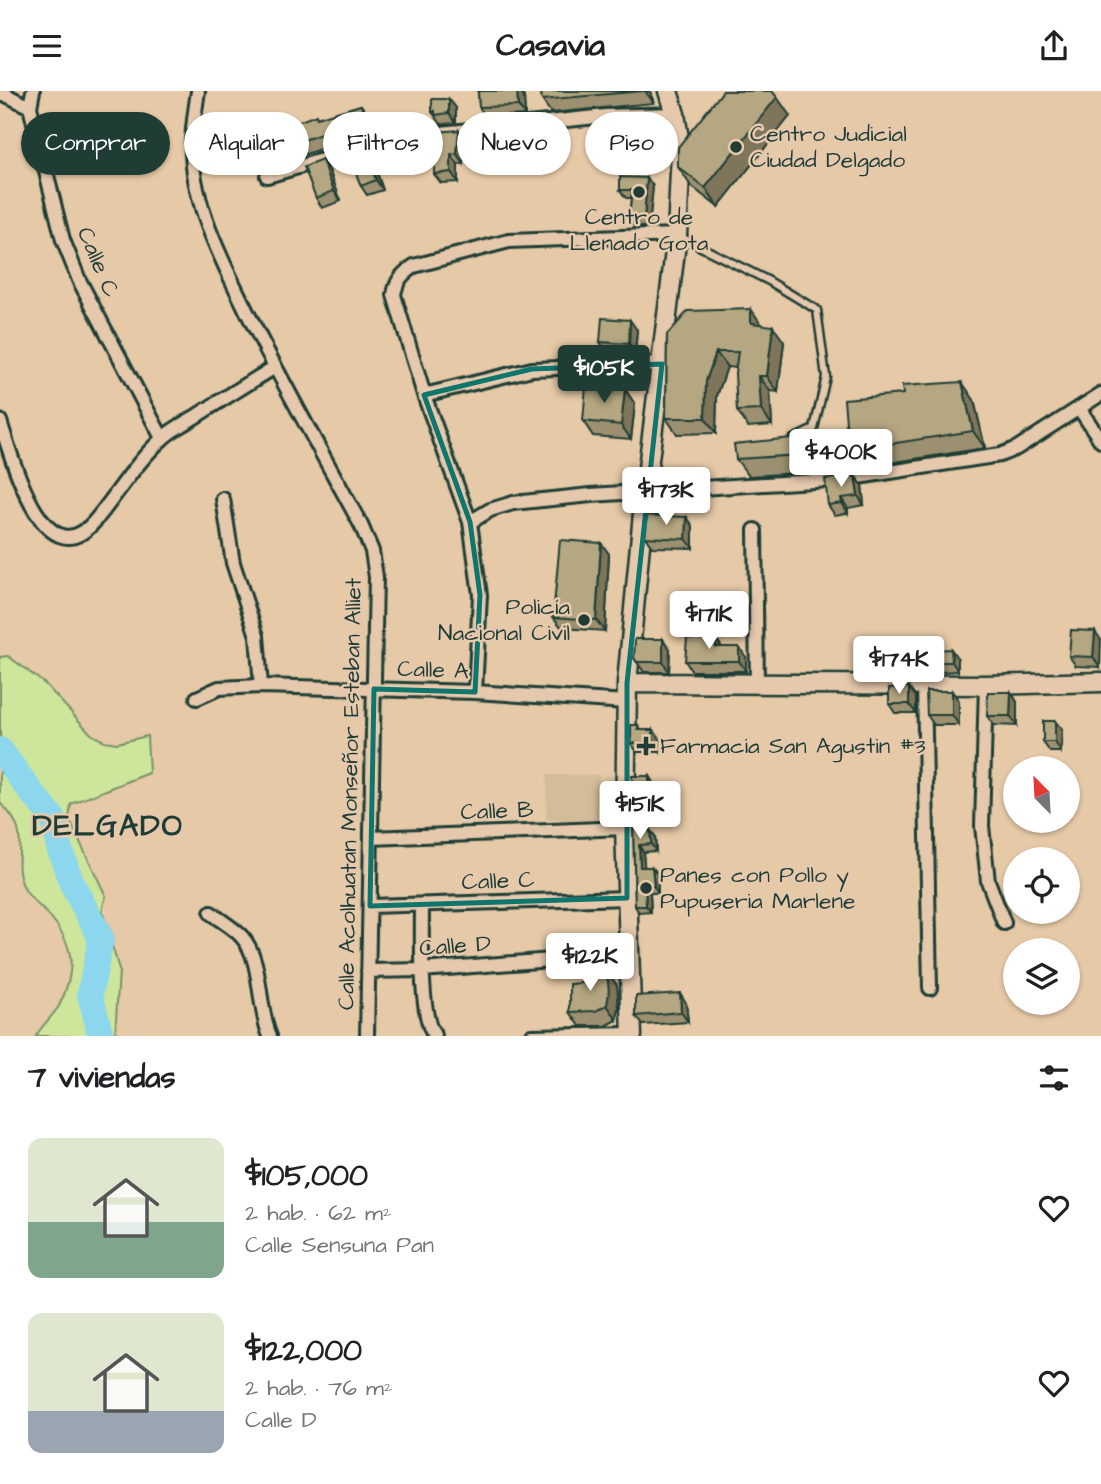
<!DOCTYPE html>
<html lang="es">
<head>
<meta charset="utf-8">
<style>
	body { margin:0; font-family:"Architects Daughter",sans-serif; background:#f6f6f6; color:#202124; height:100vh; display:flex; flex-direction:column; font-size:26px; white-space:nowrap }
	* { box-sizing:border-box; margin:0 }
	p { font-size:23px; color:#757577 }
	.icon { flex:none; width:38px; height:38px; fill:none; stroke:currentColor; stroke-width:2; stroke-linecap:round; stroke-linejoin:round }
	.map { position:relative; height:945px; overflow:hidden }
	.side { display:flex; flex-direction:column; background:#fff; flex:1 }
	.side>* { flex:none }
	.hud { position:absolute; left:21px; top:21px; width:700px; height:63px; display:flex; gap:14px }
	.needle { width:46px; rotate:336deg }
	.controls { position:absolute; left:1003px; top:665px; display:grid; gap:14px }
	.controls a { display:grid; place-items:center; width:77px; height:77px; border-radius:50%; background:#fff; box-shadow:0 2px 5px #0004; font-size:35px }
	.price { position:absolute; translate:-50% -60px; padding:0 16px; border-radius:7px; background:#fff; color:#222; font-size:23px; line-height:46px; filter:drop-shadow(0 2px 4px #0008) }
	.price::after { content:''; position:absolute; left:50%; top:42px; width:21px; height:16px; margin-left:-10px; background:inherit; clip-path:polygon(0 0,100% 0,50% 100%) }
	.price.current { background:#1f3d34; color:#fff }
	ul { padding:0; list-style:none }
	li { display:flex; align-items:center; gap:21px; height:175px; padding:0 28px }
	li span { display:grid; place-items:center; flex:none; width:196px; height:140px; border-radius:14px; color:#555 }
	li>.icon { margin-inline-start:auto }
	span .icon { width:84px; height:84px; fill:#fffc; stroke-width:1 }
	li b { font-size:30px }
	h2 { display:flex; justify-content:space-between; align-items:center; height:84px; padding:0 28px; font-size:30px }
	.tag { padding:0 24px; border-radius:32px; background:#fff; box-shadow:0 2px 5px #0004; font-size:24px; line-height:63px }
	.tag.current { background:#1f3d34; color:#fff }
	header { display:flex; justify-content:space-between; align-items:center; height:91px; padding:0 28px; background:#fff; font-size:32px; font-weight:700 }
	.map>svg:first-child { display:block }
</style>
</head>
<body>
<header><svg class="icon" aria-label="menu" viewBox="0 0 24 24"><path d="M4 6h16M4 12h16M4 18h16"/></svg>Casavia<svg class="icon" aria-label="share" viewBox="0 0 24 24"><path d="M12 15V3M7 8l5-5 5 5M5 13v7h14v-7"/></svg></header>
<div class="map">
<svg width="1101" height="945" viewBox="0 0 1101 945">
	<rect width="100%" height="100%" fill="#e6c9a7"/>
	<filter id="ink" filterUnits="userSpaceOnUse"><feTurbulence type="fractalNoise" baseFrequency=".0143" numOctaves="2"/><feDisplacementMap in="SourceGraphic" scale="14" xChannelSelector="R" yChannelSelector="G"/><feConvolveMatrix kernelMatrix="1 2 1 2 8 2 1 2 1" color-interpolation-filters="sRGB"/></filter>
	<g filter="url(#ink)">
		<path fill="#d3bc9a" d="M 547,684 L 599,684 L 598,730 L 546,729 Z"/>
		<path fill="#cde69c" stroke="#769268" stroke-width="2" d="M 8,565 L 45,593 L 92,644 L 104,650 L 117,652 L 147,645 L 149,682 L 71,713 L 69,728 L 106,805 L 102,819 L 119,879 L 115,945 L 36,945 C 42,934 53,925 59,915 C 75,882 76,858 53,829 C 46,820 28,807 24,797 C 8,763 36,745 0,712 L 0,566 Z"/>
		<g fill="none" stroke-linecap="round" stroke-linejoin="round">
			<path stroke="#8cd7ed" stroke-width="26" d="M 0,659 L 32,702 L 53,727 L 59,756 L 72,793 L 101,847 L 90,903 L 101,945"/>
			<g stroke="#1f3d34" stroke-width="11">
				<path id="lane" d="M 679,145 L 769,190 L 817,219 L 826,286 L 814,338 L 793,348"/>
			</g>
			<g stroke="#1f3d34" stroke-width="18">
				<path id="street" d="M 33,0 L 30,16 L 63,149 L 79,189 L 162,347
					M 198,0 C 195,21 191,42 192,63 C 195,120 224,173 248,223 C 284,295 323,364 361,434 L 372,460 L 376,486 L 367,945
					M 0,4 L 6,4 L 30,16
					M 267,85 L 402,46 L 606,25 L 675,23
					M 424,304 L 532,278 L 662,273
					M 1079,317 L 1101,350
					M 0,330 C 10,361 43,489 94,431 C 117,404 135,372 162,348 C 172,338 186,332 198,324 C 223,308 249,292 275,276
					M 223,408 L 233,472 L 257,545 L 261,595
					M 470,431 L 490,419 L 513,412 L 591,404 L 845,388 L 1000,364 L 1017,357 L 1101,303
					M 755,439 L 757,592
					M 924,593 L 930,897
					M 986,594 L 982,735 L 988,790 L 1004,832
					M 475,601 L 480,504 L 470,431 L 424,304 L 394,204 C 396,190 402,183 414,175 L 509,150 L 677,144
					M 197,607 L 219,597 L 261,595 L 475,601 L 627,611
					M 371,747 L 625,737
					M 422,813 C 422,840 419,928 435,945
					M 370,815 L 627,807
					M 211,822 C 221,830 234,837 242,846 C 263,869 257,916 270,945
					M 368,880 L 422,879 L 629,863
					M 531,945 L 632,943"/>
			</g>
			<g stroke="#1f3d34" stroke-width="23">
				<path id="secondary" d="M 627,592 L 986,594 L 1101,591
					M 632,945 L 625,737 L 627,592 L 645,401 L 677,144 L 681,60 L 675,23 L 668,0"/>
			</g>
			<use href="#lane" stroke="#e6c9ad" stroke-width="6"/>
			<use href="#street" stroke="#e6c9ad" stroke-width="12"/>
			<use href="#secondary" stroke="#e6c9ad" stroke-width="18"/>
		</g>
		<path fill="#9c906f" stroke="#1f3d34" stroke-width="2" d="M 478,0 L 520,0 L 524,6 L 525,24 L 486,26 L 479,16 Z
			M 541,0 L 650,0 L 654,12 L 551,22 L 542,9 Z
			M 449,8 L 456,17 L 456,32 L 441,33 L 432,21 Z
			M 361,14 L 369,26 L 373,40 L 297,66 L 289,54 L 317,27 Z
			M 790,25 L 718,116 L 691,95 L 678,76 Z
			M 545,34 L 552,44 L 552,58 L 528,59 L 521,49 Z
			M 459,39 L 465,48 L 464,73 L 458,74 L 458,91 L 441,92 L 434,83 Z
			M 393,58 L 398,72 L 376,79 L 383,99 L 367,104 L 361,95 L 348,61 Z
			M 322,69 L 329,79 L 341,110 L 322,117 L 316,107 Z
			M 653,95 L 649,136 L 635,136 L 629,128 L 631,107 L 626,107 L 620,99 Z
			M 762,234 L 784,251 L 778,301 L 770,300 L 772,334 L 748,336 L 737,320 L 736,277 L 727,276 L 717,305 L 716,342 L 677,343 L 666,327 L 667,244 Z
			M 637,239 L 635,263 L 607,261 L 600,251 Z
			M 974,309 L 985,357 L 844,379 L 749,385 L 736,368 L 847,344 Z
			M 635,313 L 631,348 L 593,345 L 583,330 Z
			M 855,385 L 862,394 L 864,414 L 848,417 L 848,422 L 835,424 L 828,414 Z
			M 693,435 L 693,457 L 652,456 L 645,446 Z
			M 601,452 L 609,463 L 605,540 L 562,537 L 553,526 Z
			M 1095,540 L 1100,576 L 1076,575 L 1069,565 Z
			M 716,548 L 722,556 L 746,566 L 746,580 L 692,580 L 685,570 Z
			M 670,558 L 669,581 L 644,581 L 634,567 Z
			M 958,568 L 958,580 L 941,581 L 934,571 Z
			M 909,596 L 916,606 L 916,622 L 895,622 L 889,613 Z
			M 1011,601 L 1017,611 L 1017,635 L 994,634 L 987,625 Z
			M 959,610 L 959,634 L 934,634 L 927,624 Z
			M 1055,630 L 1062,639 L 1061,661 L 1050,661 L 1043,651 Z
			M 638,634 L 641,639 L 653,639 L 660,648 L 660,661 L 637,661 L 631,652 Z
			M 632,685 L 649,685 L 653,692 L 653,703 L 648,703 L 647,739 L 655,745 L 656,760 L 643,761 L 644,776 L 652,776 L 657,782 L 658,802 L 650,802 L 651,821 L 639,822 L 635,815 Z
			M 617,894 L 619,917 L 617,929 L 606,935 L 580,935 L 570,921 Z
			M 680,902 L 686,912 L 688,931 L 643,934 L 636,925 Z"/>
		<path fill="#7f755a" stroke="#1f3d34" stroke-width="2" d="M 517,0 L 520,0 L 524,6 L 525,24 L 518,15 Z
			M 645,0 L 650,0 L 654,12 Z
			M 777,6 L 790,25 L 718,116 L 705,97 Z
			M 449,8 L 456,17 L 456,32 L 449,22 Z
			M 361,14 L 369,26 L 373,40 L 365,28 Z
			M 545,34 L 552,44 L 552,58 L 545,49 Z
			M 459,39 L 465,48 L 464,73 L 457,63 Z
			M 387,48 L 393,58 L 398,72 L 391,62 Z
			M 451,64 L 458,74 L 458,91 L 451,81 Z
			M 322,69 L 329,79 L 341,110 L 334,100 Z
			M 369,70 L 376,79 L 383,99 L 376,89 Z
			M 647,87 L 653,95 L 649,136 L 644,128 Z
			M 751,218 L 762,234 L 751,232 Z
			M 630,229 L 637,239 L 635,263 L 629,253 Z
			M 773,235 L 784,251 L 778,301 L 767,285 Z
			M 716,261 L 727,276 L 717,305 L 716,342 L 705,327 L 706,290 Z
			M 759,285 L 770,300 L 772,334 L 761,319 Z
			M 962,291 L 974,309 L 985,357 L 973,340 Z
			M 625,298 L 635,313 L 631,348 L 621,334 Z
			M 855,385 L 862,394 L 864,414 L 858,405 Z
			M 841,407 L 848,417 L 848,422 L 842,412 Z
			M 687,426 L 693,435 L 693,457 L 686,448 Z
			M 601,452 L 609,463 L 605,540 L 596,529 Z
			M 1095,540 L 1101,549 L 1100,576 L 1093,566 Z
			M 663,548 L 670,558 L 669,581 L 663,571 Z
			M 716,548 L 723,558 L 716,556 Z
			M 739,556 L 746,566 L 746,580 L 739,570 Z
			M 951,558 L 958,568 L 958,580 L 952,571 Z
			M 909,596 L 916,606 L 916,622 L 909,613 Z
			M 952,600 L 959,610 L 959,634 L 952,624 Z
			M 1011,601 L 1017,611 L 1017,635 L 1010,625 Z
			M 1055,630 L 1062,639 L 1061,661 L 1055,651 Z
			M 653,639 L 660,648 L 660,661 L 653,651 Z
			M 649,685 L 653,692 L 653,703 L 649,696 Z
			M 644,696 L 648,703 L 647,746 L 643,739 Z
			M 650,739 L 655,745 L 656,760 L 651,753 Z
			M 639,754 L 643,761 L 645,783 L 640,776 Z
			M 652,776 L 657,782 L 658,802 L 654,795 Z
			M 645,796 L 650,802 L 651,821 L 646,815 Z
			M 607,880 L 617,894 L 619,917 L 617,929 L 607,914 Z
			M 680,902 L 686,912 L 688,931 L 681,921 Z"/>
		<path fill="#b5a781" stroke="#1f3d34" stroke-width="2" d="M 478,0 L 517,0 L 518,15 L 479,16 Z
			M 541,0 L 643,0 L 542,9 Z
			M 723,0 L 772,0 L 777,6 L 705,97 L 678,76 L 678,56 Z
			M 432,8 L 449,8 L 449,22 L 435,24 L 435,20 L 432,21 Z
			M 361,14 L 365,28 L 289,54 L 282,37 L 316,24 L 317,27 Z
			M 545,34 L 545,49 L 521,49 L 521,35 Z
			M 459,39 L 457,63 L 451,64 L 451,81 L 434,83 L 435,41 Z
			M 387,48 L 391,62 L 369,70 L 376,89 L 361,95 L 348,61 Z
			M 322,69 L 334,100 L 316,107 L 304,76 Z
			M 620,86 L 647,87 L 644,128 L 629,128 L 632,99 L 620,99 Z
			M 751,218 L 751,232 L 773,235 L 767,285 L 759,285 L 761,319 L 737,320 L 735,282 L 738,261 L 716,261 L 706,290 L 705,327 L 666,327 L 667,244 L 688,220 Z
			M 602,227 L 630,229 L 629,253 L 600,251 Z
			M 962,291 L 973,340 L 832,362 L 736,368 L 734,353 L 801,346 L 847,344 L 844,308 L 903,303 L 902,295 Z
			M 586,295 L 625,298 L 621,334 L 583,330 Z
			M 855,385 L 858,405 L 841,407 L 842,412 L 828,414 L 825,388 Z
			M 647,424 L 687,426 L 686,448 L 645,446 Z
			M 560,449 L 601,452 L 596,529 L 553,526 Z
			M 1071,539 L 1095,540 L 1093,566 L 1069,565 Z
			M 687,547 L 716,548 L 716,556 L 739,556 L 739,570 L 685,570 Z
			M 635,548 L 663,548 L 663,571 L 637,571 L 634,567 Z
			M 951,558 L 952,571 L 934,571 L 934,559 Z
			M 909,596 L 909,613 L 889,613 L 889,597 Z
			M 926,600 L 952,600 L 952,624 L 927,624 Z
			M 988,601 L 1011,601 L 1010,625 L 987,625 Z
			M 1043,630 L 1055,630 L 1055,651 L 1043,651 Z
			M 631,634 L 638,634 L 638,639 L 653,639 L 653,651 L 631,652 Z
			M 632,685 L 649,685 L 649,696 L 644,696 L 643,739 L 650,739 L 651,753 L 639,754 L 640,776 L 652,776 L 654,795 L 645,796 L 646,815 L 635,815 Z
			M 607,880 L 609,902 L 607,914 L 596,920 L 570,921 L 570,893 L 582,892 L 581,882 Z
			M 680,902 L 681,921 L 636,925 L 636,905 Z"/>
	</g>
	<path fill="none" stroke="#0f766e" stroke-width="5" stroke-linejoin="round" d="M 662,273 L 627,592 L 627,807 L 370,815 L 374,598 L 475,601 L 480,504 L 470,431 L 424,304 L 532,278 Z"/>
	<g fill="#1f3d34" stroke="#e6c9ad" stroke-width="2.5">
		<circle cx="736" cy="56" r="7"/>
		<circle cx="639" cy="101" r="7"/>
		<circle cx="584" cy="529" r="7"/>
		<path d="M642.5 644.5h7v7h7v7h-7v7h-7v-7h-7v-7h7z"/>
		<circle cx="646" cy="797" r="7"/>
	</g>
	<g text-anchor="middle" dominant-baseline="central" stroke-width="5" stroke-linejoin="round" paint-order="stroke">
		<g font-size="23" fill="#1f3d34" stroke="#e6c9ad" text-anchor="start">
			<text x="750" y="43">Centro Judicial<tspan x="750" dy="26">Ciudad Delgado</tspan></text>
			<text x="639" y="126" text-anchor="middle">Centro de<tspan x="639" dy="26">Llenado Gota</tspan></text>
			<text x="570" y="516" text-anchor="end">Policía<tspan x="570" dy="26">Nacional Civil</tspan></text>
			<text x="660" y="655">Farmacia San Agustin #3</text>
			<text x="660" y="784">Panes con Pollo y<tspan x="660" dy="26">Pupuseria Marlene</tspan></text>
		</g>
		<g font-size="23" fill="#1f3d34" stroke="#e6c9ad">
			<text transform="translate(98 171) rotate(67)">Calle C</text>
			<text transform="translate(433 579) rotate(2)">Calle A</text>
			<text transform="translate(350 703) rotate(-89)">Calle Acolhuatan Monseñor Esteban Alliet</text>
			<text transform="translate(497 720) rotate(-2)">Calle B</text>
			<text transform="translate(498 790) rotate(-2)">Calle C</text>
			<text transform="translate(455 855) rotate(-4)">Calle D</text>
		</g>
		<g font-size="30" font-weight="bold" letter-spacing="2" fill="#1f3d34" stroke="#e6c9ad">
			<text x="108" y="735">DELGADO</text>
		</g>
	</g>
</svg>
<div class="controls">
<a><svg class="needle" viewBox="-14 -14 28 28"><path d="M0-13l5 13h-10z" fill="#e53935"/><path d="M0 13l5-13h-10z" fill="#757577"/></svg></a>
<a><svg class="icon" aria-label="locate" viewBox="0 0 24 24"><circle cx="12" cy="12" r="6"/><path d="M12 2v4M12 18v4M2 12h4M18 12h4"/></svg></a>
<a><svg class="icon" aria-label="layers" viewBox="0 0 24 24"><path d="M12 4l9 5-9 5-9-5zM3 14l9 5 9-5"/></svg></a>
</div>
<b class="price current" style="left:604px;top:314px">$105K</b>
<b class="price" style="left:841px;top:398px">$400K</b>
<b class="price" style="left:666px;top:436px">$173K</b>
<b class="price" style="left:709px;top:560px">$171K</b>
<b class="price" style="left:899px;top:605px">$174K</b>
<b class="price" style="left:640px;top:750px">$151K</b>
<b class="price" style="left:590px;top:902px">$122K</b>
<div class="hud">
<a class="tag current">Comprar</a>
<a class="tag">Alquilar</a>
<a class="tag">Filtros</a>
<a class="tag">Nuevo</a>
<a class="tag">Piso</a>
</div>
</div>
<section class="side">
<h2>7 viviendas<svg class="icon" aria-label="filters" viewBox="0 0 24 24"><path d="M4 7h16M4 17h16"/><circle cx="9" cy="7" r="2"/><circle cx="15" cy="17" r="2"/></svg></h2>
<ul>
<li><span style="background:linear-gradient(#dfe7d0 60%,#7fa58c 0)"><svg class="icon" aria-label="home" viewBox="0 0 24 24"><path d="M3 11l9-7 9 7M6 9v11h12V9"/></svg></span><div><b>$105,000</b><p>2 hab. · 62 m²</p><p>Calle Sensuna Pan</p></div><svg class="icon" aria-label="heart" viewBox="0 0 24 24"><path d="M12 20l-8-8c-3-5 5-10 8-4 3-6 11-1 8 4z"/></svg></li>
<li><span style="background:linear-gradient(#dfe7d0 70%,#9aa5b1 0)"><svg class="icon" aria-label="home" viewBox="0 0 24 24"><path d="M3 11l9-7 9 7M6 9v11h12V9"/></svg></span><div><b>$122,000</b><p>2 hab. · 76 m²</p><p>Calle D</p></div><svg class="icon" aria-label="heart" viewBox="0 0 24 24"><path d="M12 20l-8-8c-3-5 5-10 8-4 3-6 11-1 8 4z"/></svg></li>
</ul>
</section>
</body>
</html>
